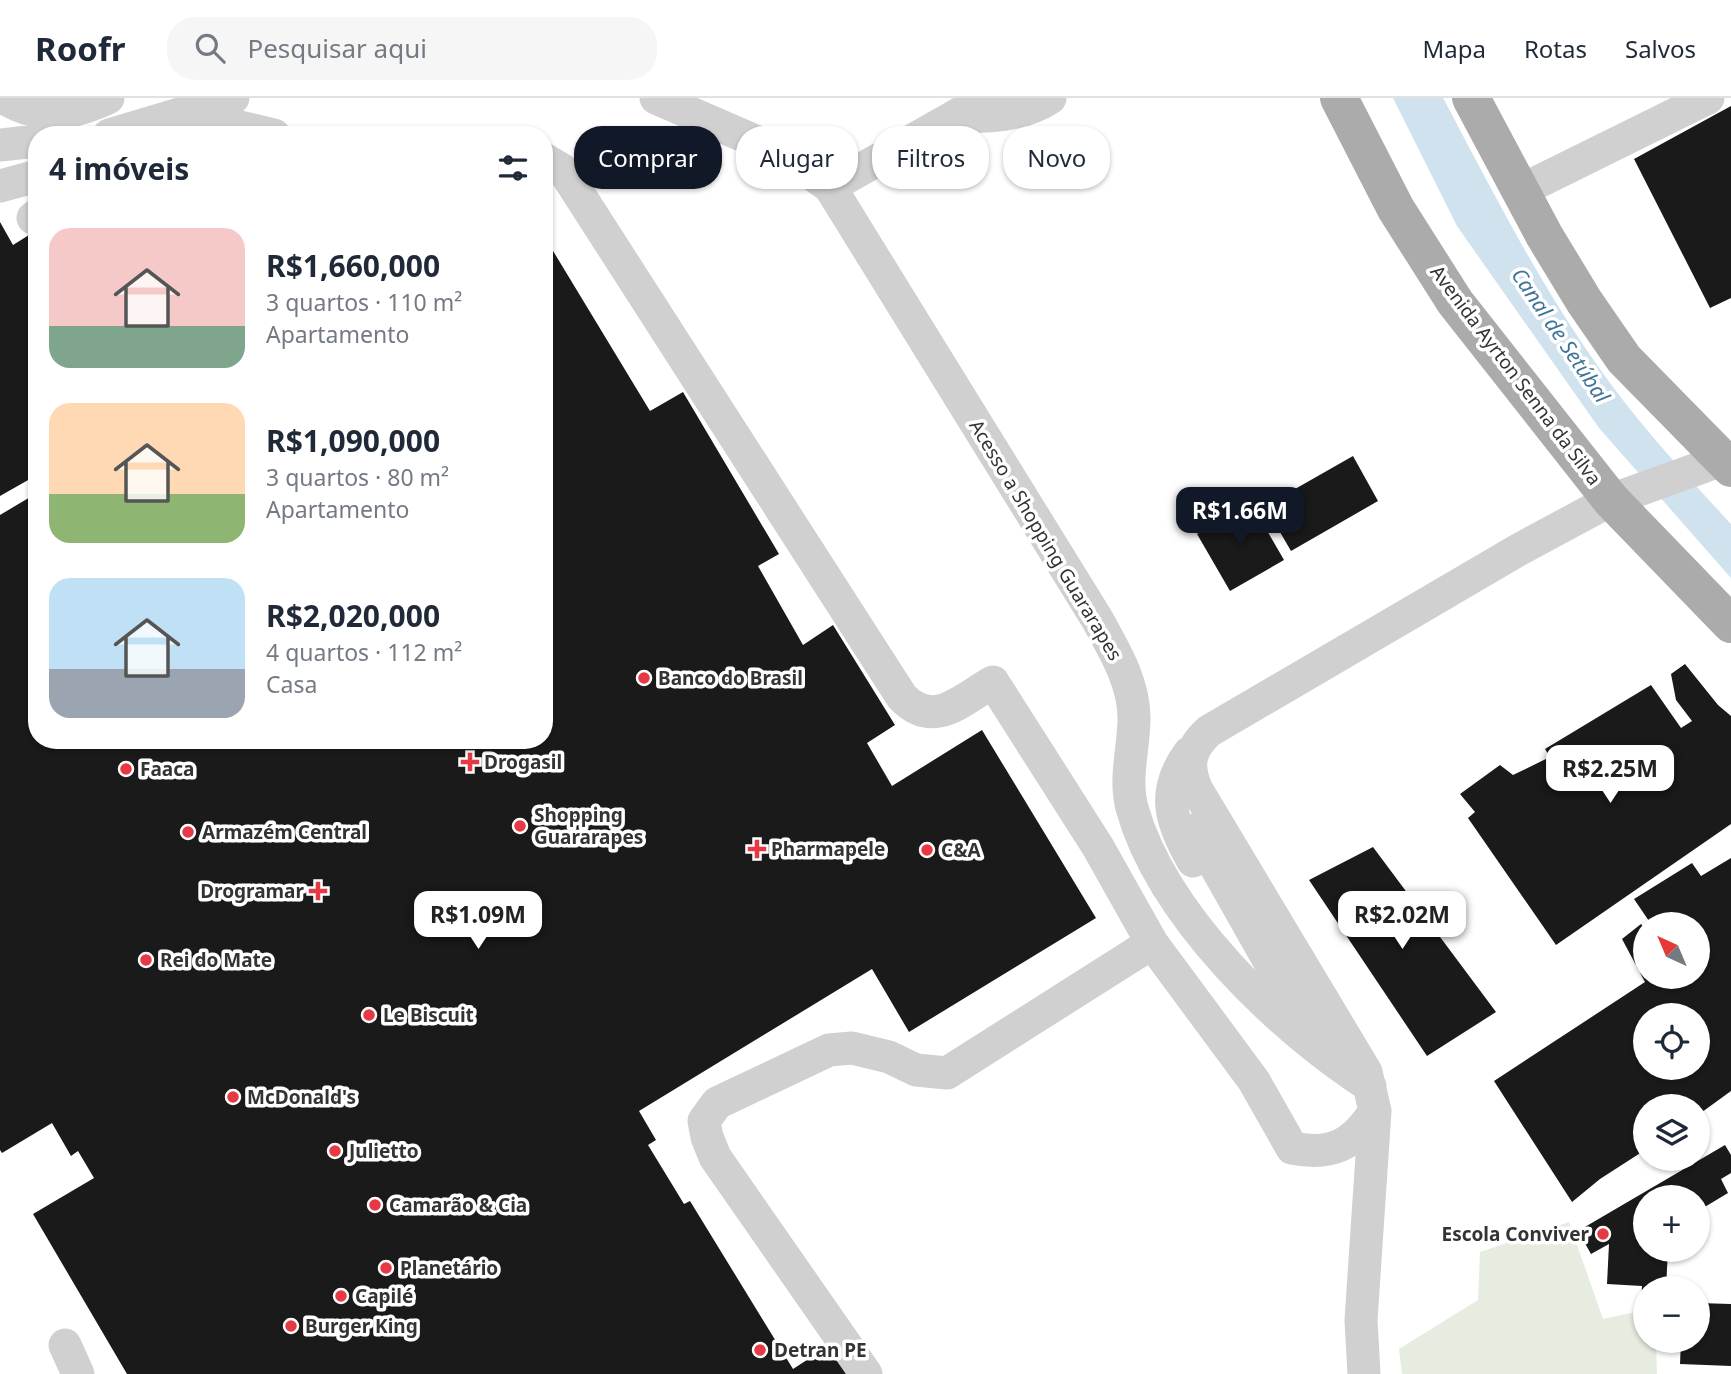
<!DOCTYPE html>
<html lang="pt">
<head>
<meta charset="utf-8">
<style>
	body { margin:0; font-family:"Noto Sans",sans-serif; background:#f6f6f7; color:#1f2937; height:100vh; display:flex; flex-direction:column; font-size:26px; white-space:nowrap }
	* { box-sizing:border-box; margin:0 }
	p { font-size:23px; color:#747a83 }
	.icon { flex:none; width:38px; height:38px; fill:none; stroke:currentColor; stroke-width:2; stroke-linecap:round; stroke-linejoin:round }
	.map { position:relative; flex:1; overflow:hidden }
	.drawer { position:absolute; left:28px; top:28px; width:525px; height:623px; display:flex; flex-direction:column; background:#fff; border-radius:28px; box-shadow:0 2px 5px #0004 }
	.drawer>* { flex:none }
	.top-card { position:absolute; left:574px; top:28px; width:665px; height:63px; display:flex; gap:14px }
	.needle { width:46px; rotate:316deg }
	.buttons { position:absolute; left:1633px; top:814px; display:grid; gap:14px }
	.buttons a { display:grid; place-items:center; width:77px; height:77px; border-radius:50%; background:#fff; box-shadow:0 2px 5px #0004; font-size:35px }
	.price { position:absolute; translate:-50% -60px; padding:0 16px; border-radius:14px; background:#fff; color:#222; font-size:23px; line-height:46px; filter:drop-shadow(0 2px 4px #0008) }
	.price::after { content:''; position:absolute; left:50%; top:42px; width:21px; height:16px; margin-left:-10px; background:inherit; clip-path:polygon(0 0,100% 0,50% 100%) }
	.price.current { background:#111827; color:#fff }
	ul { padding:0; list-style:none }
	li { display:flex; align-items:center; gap:21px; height:175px; padding:0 21px }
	li span { display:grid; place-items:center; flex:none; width:196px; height:140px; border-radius:21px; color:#555 }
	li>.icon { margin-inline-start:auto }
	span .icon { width:84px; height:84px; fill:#fffc; stroke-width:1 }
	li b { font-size:30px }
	h2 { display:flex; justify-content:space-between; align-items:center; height:84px; padding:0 21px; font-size:30px }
	.pill { padding:0 24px; border-radius:28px; background:#fff; box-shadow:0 2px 5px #0004; font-size:24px; line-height:63px }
	.pill.current { background:#111827; color:#fff }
	header { display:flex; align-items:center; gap:42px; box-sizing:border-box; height:98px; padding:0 35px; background:#fff; border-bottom:2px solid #e0e1e3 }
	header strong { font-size:33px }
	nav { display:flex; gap:38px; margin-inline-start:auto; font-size:24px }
	.search { width:490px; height:63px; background:#f6f6f7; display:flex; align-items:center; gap:18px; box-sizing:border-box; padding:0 24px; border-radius:28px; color:#747a83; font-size:26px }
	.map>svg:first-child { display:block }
</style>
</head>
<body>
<header>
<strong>Roofr</strong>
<div class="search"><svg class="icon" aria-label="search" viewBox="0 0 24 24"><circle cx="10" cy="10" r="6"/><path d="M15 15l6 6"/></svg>Pesquisar aqui</div>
<nav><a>Mapa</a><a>Rotas</a><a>Salvos</a></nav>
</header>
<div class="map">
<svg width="1731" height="1276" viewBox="0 0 1731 1276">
	<rect width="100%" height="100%" fill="#fff"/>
	<path fill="#e6ecdf" d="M 1569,1124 L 1603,1221 L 1645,1212 L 1645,1242 L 1656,1243 L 1657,1276 L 1402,1276 L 1399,1251 L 1478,1202 L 1480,1154 Z"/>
	<path fill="#cfe2ee" d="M 1393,0 L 1425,0 L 1504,152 L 1596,292 L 1650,360 L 1731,430 L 1731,480 L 1599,330 L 1457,128 Z"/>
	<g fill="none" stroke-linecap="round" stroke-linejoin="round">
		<path stroke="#cfe2ee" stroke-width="32" d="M 1425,0 C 1478,100 1529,202 1596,293 C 1637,349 1685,399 1731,450"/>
	</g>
	<path fill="#1a1a1a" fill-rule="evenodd" d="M 1731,8 L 1731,200 L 1710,210 L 1634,61 Z
		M 0,124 L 13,147 L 37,132 L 37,377 L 0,398 Z
		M 544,138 L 650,313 L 683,294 L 779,456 L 758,468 L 803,547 L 833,527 L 895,627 L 867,645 L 892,688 L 982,632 L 1096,820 L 909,934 L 872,871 L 639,1013 L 656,1042 L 648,1047 L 684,1106 L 690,1103 L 793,1271 L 830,1247 L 848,1276 L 127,1276 L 33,1116 L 94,1080 L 78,1053 L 71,1058 L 52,1025 L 2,1055 L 0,1052 L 0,417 L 37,395 L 37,642 L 544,642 Z
		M 1353,358 L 1378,403 L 1291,453 L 1265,408 Z
		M 1251,405 L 1284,462 L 1230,493 L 1197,436 Z
		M 1685,566 L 1718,607 L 1731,618 L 1731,726 L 1556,847 L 1468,720 L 1475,714 L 1460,696 L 1500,667 L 1513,677 L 1550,659 L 1545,651 L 1651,587 L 1681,630 L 1692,623 L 1676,602 L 1671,576 Z
		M 1373,749 L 1496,914 L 1427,958 L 1309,782 Z
		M 1731,760 L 1731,993 L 1698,1017 L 1698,1008 L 1645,1008 L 1645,1052 L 1600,1081 L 1572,1104 L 1494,983 L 1645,884 L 1622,841 L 1641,826 L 1645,831 L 1645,878 L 1698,878 L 1698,826 L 1651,826 L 1634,801 L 1692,765 L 1701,778 ZM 1645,917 L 1698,917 L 1698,970 L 1645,970 Z
		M 1725,1047 L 1731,1057 L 1731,1075 L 1721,1081 L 1728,1095 L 1698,1113 L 1698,1099 L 1645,1099 L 1645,1152 L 1668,1152 L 1666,1190 L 1645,1190 L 1645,1209 L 1641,1209 L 1642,1188 L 1607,1186 L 1609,1146 L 1591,1156 L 1578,1133 Z
		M 1698,1205 L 1731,1206 L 1731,1268 L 1680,1266 L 1681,1242 L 1698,1242 Z"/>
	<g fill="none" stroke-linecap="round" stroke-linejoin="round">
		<path stroke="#d0d0d0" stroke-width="33" d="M 4,0 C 42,22 68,18 108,0
			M 656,0 L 781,54 L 830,89 L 1097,521 C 1114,552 1134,584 1134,620 C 1134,650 1124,680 1132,710 C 1162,817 1279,930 1370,988
			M 958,18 C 989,19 1023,18 1050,0
			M 109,37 L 233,0
			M 190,37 L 240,29 L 274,37
			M 0,47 L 37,43
			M 544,61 L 564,73 L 902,599 C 934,632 961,602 993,584 L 1098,749 L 1152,845 L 1254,983 L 1292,1050 C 1332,1058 1353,1047 1375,1013
			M 0,88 L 37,78
			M 830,89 L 987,0
			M 1520,93 L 1708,0
			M 33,120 L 37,117
			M 1189,655 C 1161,694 1170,723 1193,763
			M 1195,732 L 1273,870 L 1314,923
			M 65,1247 L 78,1276
			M 866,1276 L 715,1059 L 707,1039 L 704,1023 L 717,1005 L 829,952 L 852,950 L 889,959 L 916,972 L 947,975 L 1152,845
			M 1364,1276 L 1361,1222 L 1375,1013 L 1366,974 L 1197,692 C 1186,668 1189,651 1209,633 L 1520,451 L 1611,402 L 1722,362"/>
		<path stroke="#ababab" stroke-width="38" d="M 1339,0 L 1396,111 L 1455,204 L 1611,402 L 1731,526
			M 1471,0 L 1544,137 L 1584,203 L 1624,261 L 1731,370"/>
	</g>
	<g fill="#e63946" stroke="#fff" stroke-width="2.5">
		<circle cx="644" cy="580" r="7"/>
		<path d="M466.5 653.5h7v7h7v7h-7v7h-7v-7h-7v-7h7z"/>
		<circle cx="126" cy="671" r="7"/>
		<circle cx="520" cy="728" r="7"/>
		<circle cx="188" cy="734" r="7"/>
		<path d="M753.5 740.5h7v7h7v7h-7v7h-7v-7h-7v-7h7z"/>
		<circle cx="927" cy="752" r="7"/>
		<path d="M314.5 782.5h7v7h7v7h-7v7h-7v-7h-7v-7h7z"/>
		<circle cx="146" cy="862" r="7"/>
		<circle cx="369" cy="917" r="7"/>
		<circle cx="233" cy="999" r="7"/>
		<circle cx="335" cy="1053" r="7"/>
		<circle cx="375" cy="1107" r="7"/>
		<circle cx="1603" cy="1136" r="7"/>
		<circle cx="386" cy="1170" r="7"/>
		<circle cx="341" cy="1198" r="7"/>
		<circle cx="291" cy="1228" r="7"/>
		<circle cx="760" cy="1252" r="7"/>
	</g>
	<g text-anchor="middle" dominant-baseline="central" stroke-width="7" stroke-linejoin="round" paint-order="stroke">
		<g font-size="19" fill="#333" stroke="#fff">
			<text transform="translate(1516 277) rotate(53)">Avenida Ayrton Senna da Silva</text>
			<text transform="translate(1046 442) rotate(59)">Acesso a Shopping Guararapes</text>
		</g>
		<g font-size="19" font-weight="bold" fill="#333" stroke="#fff" text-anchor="start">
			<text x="658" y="580">Banco do Brasil</text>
			<text x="484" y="664">Drogasil</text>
			<text x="140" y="671">Faaca</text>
			<text x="534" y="717">Shopping<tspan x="534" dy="22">Guararapes</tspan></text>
			<text x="202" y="734">Armazém Central</text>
			<text x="771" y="751">Pharmapele</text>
			<text x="941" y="752">C&amp;A</text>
			<text x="304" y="793" text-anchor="end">Drogramar</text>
			<text x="160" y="862">Rei do Mate</text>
			<text x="383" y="917">Le Biscuit</text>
			<text x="247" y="999">McDonald's</text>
			<text x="349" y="1053">Julietto</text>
			<text x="389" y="1107">Camarão &amp; Cia</text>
			<text x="1589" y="1136" text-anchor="end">Escola Conviver</text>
			<text x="400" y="1170">Planetário</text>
			<text x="355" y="1198">Capilé</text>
			<text x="305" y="1228">Burger King</text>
			<text x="774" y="1252">Detran PE</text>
		</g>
		<g font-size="21" font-style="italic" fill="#3f7597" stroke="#fff">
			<text transform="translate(1561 237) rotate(56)">Canal de Setúbal</text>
		</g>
	</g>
</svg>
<div class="buttons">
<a><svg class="needle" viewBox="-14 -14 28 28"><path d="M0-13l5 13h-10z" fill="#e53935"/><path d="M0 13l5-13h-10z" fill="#747a83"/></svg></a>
<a><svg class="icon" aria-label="locate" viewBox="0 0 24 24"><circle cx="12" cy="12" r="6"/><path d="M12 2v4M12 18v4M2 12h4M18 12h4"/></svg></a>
<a><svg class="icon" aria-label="layers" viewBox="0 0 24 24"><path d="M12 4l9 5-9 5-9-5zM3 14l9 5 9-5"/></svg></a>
<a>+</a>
<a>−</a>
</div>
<b class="price current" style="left:1240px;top:449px">R$1.66M</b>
<b class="price" style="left:1610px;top:707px">R$2.25M</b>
<b class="price" style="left:478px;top:853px">R$1.09M</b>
<b class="price" style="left:1402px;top:853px">R$2.02M</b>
<div class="top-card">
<a class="pill current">Comprar</a>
<a class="pill">Alugar</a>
<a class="pill">Filtros</a>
<a class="pill">Novo</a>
</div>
<section class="drawer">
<h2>4 imóveis<svg class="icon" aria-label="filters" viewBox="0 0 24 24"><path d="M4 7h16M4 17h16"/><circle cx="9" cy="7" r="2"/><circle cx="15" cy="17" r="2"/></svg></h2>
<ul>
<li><span style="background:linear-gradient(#f6c9c9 70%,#7fa58c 0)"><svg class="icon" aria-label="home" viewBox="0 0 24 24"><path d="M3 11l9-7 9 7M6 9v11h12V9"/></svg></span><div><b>R$1,660,000</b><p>3 quartos · 110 m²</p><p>Apartamento</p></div></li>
<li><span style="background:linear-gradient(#ffd9b3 65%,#8fb573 0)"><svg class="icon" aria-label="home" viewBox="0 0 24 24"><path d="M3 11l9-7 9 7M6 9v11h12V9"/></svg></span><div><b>R$1,090,000</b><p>3 quartos · 80 m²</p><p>Apartamento</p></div></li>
<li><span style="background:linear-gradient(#bfe0f5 65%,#9aa5b1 0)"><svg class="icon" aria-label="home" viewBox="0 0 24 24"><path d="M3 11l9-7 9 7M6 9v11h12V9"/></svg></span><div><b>R$2,020,000</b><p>4 quartos · 112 m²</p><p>Casa</p></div></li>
</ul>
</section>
</div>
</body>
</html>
